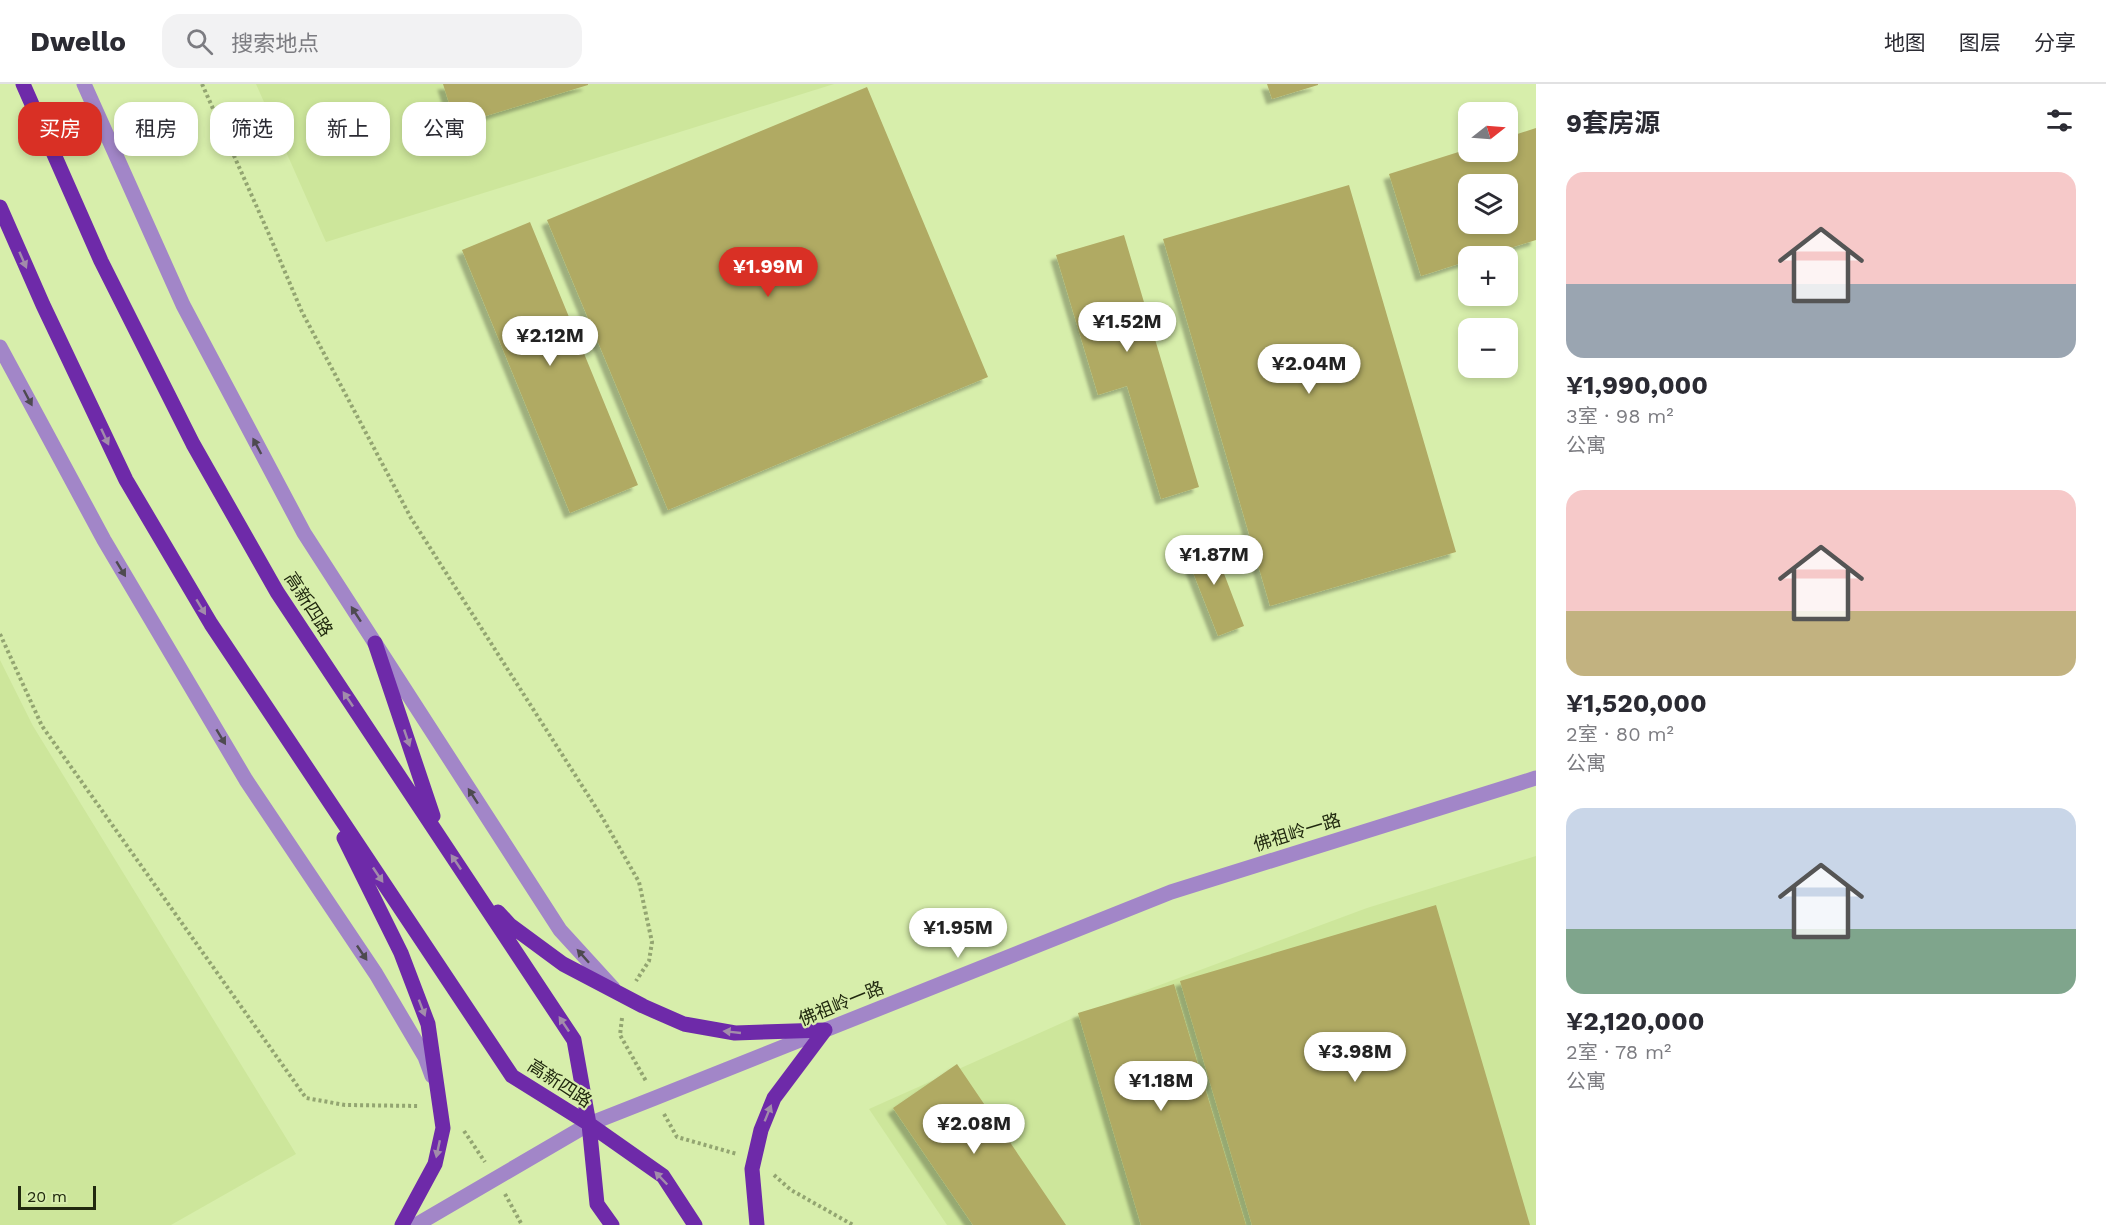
<!DOCTYPE html>
<html lang="zh">
<head>
<meta charset="utf-8">
<style>
	body { margin:0; font-family:"Work Sans","Noto Sans SC",sans-serif; background:#f2f2f3; color:#2b2b33; height:100vh; display:flex; flex-direction:column; font-size:22px; white-space:nowrap }
	* { box-sizing:border-box; margin:0 }
	p { font-size:20px; color:#7c7c81 }
	.icon { flex:none; width:33px; height:33px; fill:none; stroke:currentColor; stroke-width:2; stroke-linecap:round; stroke-linejoin:round }
	.map { position:relative; flex:1; overflow:hidden }
	.sheet { display:flex; flex-direction:column; background:#fff; width:570px }
	.sheet>* { flex:none }
	.banner { position:absolute; left:18px; top:18px; width:570px; height:54px; display:flex; gap:12px }
	.needle { width:39px; rotate:73deg }
	.buttons { position:absolute; left:1458px; top:18px; display:grid; gap:12px }
	.buttons a { display:grid; place-items:center; width:60px; height:60px; border-radius:12px; background:#fff; box-shadow:0 3px 9px #0003; font-size:30px }
	.scale { position:absolute; left:18px; bottom:15px; width:78px; box-sizing:border-box; padding-left:6px; border:3px solid #21290f; border-top:0; font-size:16px; line-height:21px; white-space:nowrap; color:#21290f; -webkit-text-stroke:4px #d7eeab; paint-order:stroke }
	.price { position:absolute; translate:-50% -51px; padding:0 14px; border-radius:21px; background:#fff; color:#222; font-size:20px; line-height:39px; filter:drop-shadow(0 2px 3px #0008) }
	.price::after { content:''; position:absolute; left:50%; top:36px; width:18px; height:14px; margin-left:-9px; background:inherit; clip-path:polygon(0 0,100% 0,50% 100%) }
	.price.on { background:#d93025; color:#fff }
	ul { padding:0; list-style:none }
	li { display:grid; align-content:center; gap:12px; height:318px; padding:0 30px }
	li span { display:grid; place-items:center; height:186px; border-radius:18px; color:#555 }
	li>.icon { margin-inline-start:auto }
	span .icon { width:108px; height:108px; fill:#fffc; stroke-width:1 }
	li b { font-size:26px }
	h2 { display:flex; justify-content:space-between; align-items:center; height:72px; padding:0 30px; font-size:26px }
	.chip { padding:0 21px; border-radius:18px; background:#fff; box-shadow:0 3px 9px #0003; font-size:21px; line-height:54px }
	.chip.on { background:#d93025; color:#fff }
	header { display:flex; align-items:center; gap:36px; box-sizing:border-box; height:84px; padding:0 30px; background:#fff; border-bottom:2px solid #e1e1e2 }
	header strong { font-size:28px }
	nav { display:flex; gap:33px; margin-inline-start:auto; font-size:21px }
	.search { width:420px; height:54px; background:#f2f2f3; display:flex; align-items:center; gap:15px; box-sizing:border-box; padding:0 21px; border-radius:18px; color:#7c7c81; font-size:22px }
	main { display:flex; flex:1; min-height:0 }
	.map>svg:first-child { display:block }
</style>
</head>
<body>
<header>
<strong>Dwello</strong>
<div class="search"><svg class="icon" aria-label="search" viewBox="0 0 24 24"><circle cx="10" cy="10" r="6"/><path d="M15 15l6 6"/></svg>搜索地点</div>
<nav><a>地图</a><a>图层</a><a>分享</a></nav>
</header>
<main>
<div class="map">
<svg width="1536" height="1141" viewBox="0 0 1536 1141">
	<defs>
		<filter id="shadow"><feDropShadow dx="-5.5" dy="5.5" stdDeviation="1.5" flood-color="#0004"/></filter>
	</defs>
	<rect width="100%" height="100%" fill="#d7eeab"/>
	<path fill="#cde69b" d="M 256,0 L 834,0 L 326,158 Z
		M 0,576 L 33,642 L 296,1070 L 171,1141 L 0,1141 Z
		M 1536,772 L 1536,1141 L 947,1141 L 869,1025 L 1082,930 L 1367,824 Z"/>
	<path fill="#b0aa64" fill-rule="evenodd" filter="url(#shadow)" d="M 443,0 L 588,0 L 588,1 L 456,41 Z
		M 1267,0 L 1318,0 L 1318,1 L 1272,15 Z
		M 867,3 L 988,293 L 668,426 L 547,136 Z
		M 1536,44 L 1536,156 L 1484,172 L 1468,172 L 1468,177 L 1421,192 L 1389,90 L 1468,65 L 1468,68 L 1508,68 L 1508,53 ZM 1468,100 L 1508,100 L 1508,140 L 1468,140 Z
		M 1349,101 L 1456,468 L 1270,522 L 1163,155 Z
		M 530,138 L 638,401 L 570,429 L 462,166 Z
		M 1124,151 L 1199,403 L 1161,415 L 1127,302 L 1098,311 L 1056,171 Z
		M 1210,453 L 1244,542 L 1218,552 L 1183,463 Z
		M 1436,821 L 1530,1141 L 1252,1141 L 1180,897 Z
		M 1174,900 L 1246,1141 L 1141,1141 L 1078,929 Z
		M 957,980 L 1066,1141 L 973,1141 L 893,1024 Z"/>
	<g fill="none" stroke-linecap="round" stroke-linejoin="round">
		<path stroke="#93a571" stroke-width="4" stroke-dasharray="3 3" stroke-linecap="butt" d="M 202,0 L 268,148 L 302,228 L 411,434 L 602,733 L 639,798 L 652,858 L 649,877 L 636,897
			M 0,550 L 42,642 L 306,1014 L 345,1021 L 420,1022
			M 622,934 L 620,951 L 646,997
			M 664,1030 L 677,1053 L 737,1070
			M 464,1047 L 485,1078
			M 774,1091 L 791,1106 L 853,1141
			M 505,1110 L 522,1141"/>
		<path stroke="#a286c8" stroke-width="15" d="M 84,0 L 183,221 L 304,449 L 560,846 L 613,904
			M 0,263 L 104,456 L 246,696 L 376,890 L 425,973 L 432,992
			M 416,1141 L 589,1040 L 655,1014 L 1171,808 L 1536,694"/>
		<path stroke="#6e2aa9" stroke-width="15" d="M 23,0 L 101,177 L 193,360 L 277,508 L 574,956 L 589,1040 L 663,1092 L 695,1141
			M 0,123 L 43,221 L 126,396 L 211,540 L 512,992 L 589,1040 L 597,1120 L 612,1141
			M 375,559 L 433,732
			M 344,754 L 401,869 L 428,940 L 443,1044 L 435,1080 L 402,1141
			M 498,828 L 510,841 L 563,880 L 643,922 L 684,940 L 735,949 L 825,946 L 774,1014 L 761,1046 L 752,1085 L 757,1141"/>
	</g>
	<defs><path id="oneway-solid" d="M-6-.8H1V-3.2L6.5 0L1 3.2V.8H-6Z" transform="scale(1.5)"/></defs>
	<g fill="#a28caa">
		<use href="#oneway-solid" transform="translate(23 176) rotate(66)"/>
		<use href="#oneway-solid" transform="translate(105 353) rotate(65)"/>
		<use href="#oneway-solid" transform="translate(201 523) rotate(59)"/>
		<use href="#oneway-solid" transform="translate(348 615) rotate(-124)"/>
		<use href="#oneway-solid" transform="translate(407 654) rotate(71)"/>
		<use href="#oneway-solid" transform="translate(456 778) rotate(-124)"/>
		<use href="#oneway-solid" transform="translate(378 791) rotate(56)"/>
		<use href="#oneway-solid" transform="translate(422 924) rotate(69)"/>
		<use href="#oneway-solid" transform="translate(564 940) rotate(-124)"/>
		<use href="#oneway-solid" transform="translate(732 948) rotate(-174)"/>
		<use href="#oneway-solid" transform="translate(768 1029) rotate(-68)"/>
		<use href="#oneway-solid" transform="translate(438 1065) rotate(102)"/>
		<use href="#oneway-solid" transform="translate(661 1094) rotate(-134)"/>
	</g>
	<g fill="#4e4a50">
		<use href="#oneway-solid" transform="translate(28 314) rotate(62)"/>
		<use href="#oneway-solid" transform="translate(257 362) rotate(-118)"/>
		<use href="#oneway-solid" transform="translate(121 485) rotate(59)"/>
		<use href="#oneway-solid" transform="translate(356 530) rotate(-123)"/>
		<use href="#oneway-solid" transform="translate(221 653) rotate(59)"/>
		<use href="#oneway-solid" transform="translate(473 712) rotate(-123)"/>
		<use href="#oneway-solid" transform="translate(362 869) rotate(56)"/>
		<use href="#oneway-solid" transform="translate(583 872) rotate(-132)"/>
	</g>
	<g text-anchor="middle" dominant-baseline="central" stroke-width="4.5" stroke-linejoin="round" paint-order="stroke">
		<g font-size="18" fill="#21290f" stroke="#d7eeab">
			<text transform="translate(309 520) rotate(57)">高新四路</text>
			<text transform="translate(1297 748) rotate(-17)">佛祖岭一路</text>
			<text transform="translate(841 919) rotate(-22)">佛祖岭一路</text>
			<text transform="translate(560 999) rotate(33)">高新四路</text>
		</g>
	</g>
</svg>
<div class="buttons">
<a><svg class="needle" viewBox="-14 -14 28 28"><path d="M0-13l5 13h-10z" fill="#e53935"/><path d="M0 13l5-13h-10z" fill="#7c7c81"/></svg></a>
<a><svg class="icon" aria-label="layers" viewBox="0 0 24 24"><path d="M12 4l9 5-9 5-9-5zM3 14l9 5 9-5"/></svg></a>
<a>+</a>
<a>−</a>
</div>
<div class="scale">20 m</div>
<b class="price on" style="left:768px;top:214px">¥1.99M</b>
<b class="price" style="left:1127px;top:269px">¥1.52M</b>
<b class="price" style="left:550px;top:283px">¥2.12M</b>
<b class="price" style="left:1309px;top:311px">¥2.04M</b>
<b class="price" style="left:1214px;top:502px">¥1.87M</b>
<b class="price" style="left:958px;top:875px">¥1.95M</b>
<b class="price" style="left:1355px;top:999px">¥3.98M</b>
<b class="price" style="left:1161px;top:1028px">¥1.18M</b>
<b class="price" style="left:974px;top:1071px">¥2.08M</b>
<div class="banner">
<a class="chip on">买房</a>
<a class="chip">租房</a>
<a class="chip">筛选</a>
<a class="chip">新上</a>
<a class="chip">公寓</a>
</div>
</div>
<section class="sheet">
<h2>9套房源<svg class="icon" aria-label="filters" viewBox="0 0 24 24"><path d="M4 7h16M4 17h16"/><circle cx="9" cy="7" r="2"/><circle cx="15" cy="17" r="2"/></svg></h2>
<ul>
<li><span style="background:linear-gradient(#f6c9c9 60%,#9aa5b1 0)"><svg class="icon" aria-label="home" viewBox="0 0 24 24"><path d="M3 11l9-7 9 7M6 9v11h12V9"/></svg></span><div><b>¥1,990,000</b><p>3室 · 98 m²</p><p>公寓</p></div></li>
<li><span style="background:linear-gradient(#f6c9c9 65%,#c2b280 0)"><svg class="icon" aria-label="home" viewBox="0 0 24 24"><path d="M3 11l9-7 9 7M6 9v11h12V9"/></svg></span><div><b>¥1,520,000</b><p>2室 · 80 m²</p><p>公寓</p></div></li>
<li><span style="background:linear-gradient(#c9d6e8 65%,#7fa58c 0)"><svg class="icon" aria-label="home" viewBox="0 0 24 24"><path d="M3 11l9-7 9 7M6 9v11h12V9"/></svg></span><div><b>¥2,120,000</b><p>2室 · 78 m²</p><p>公寓</p></div></li>
</ul>
</section>
</main>
</body>
</html>
